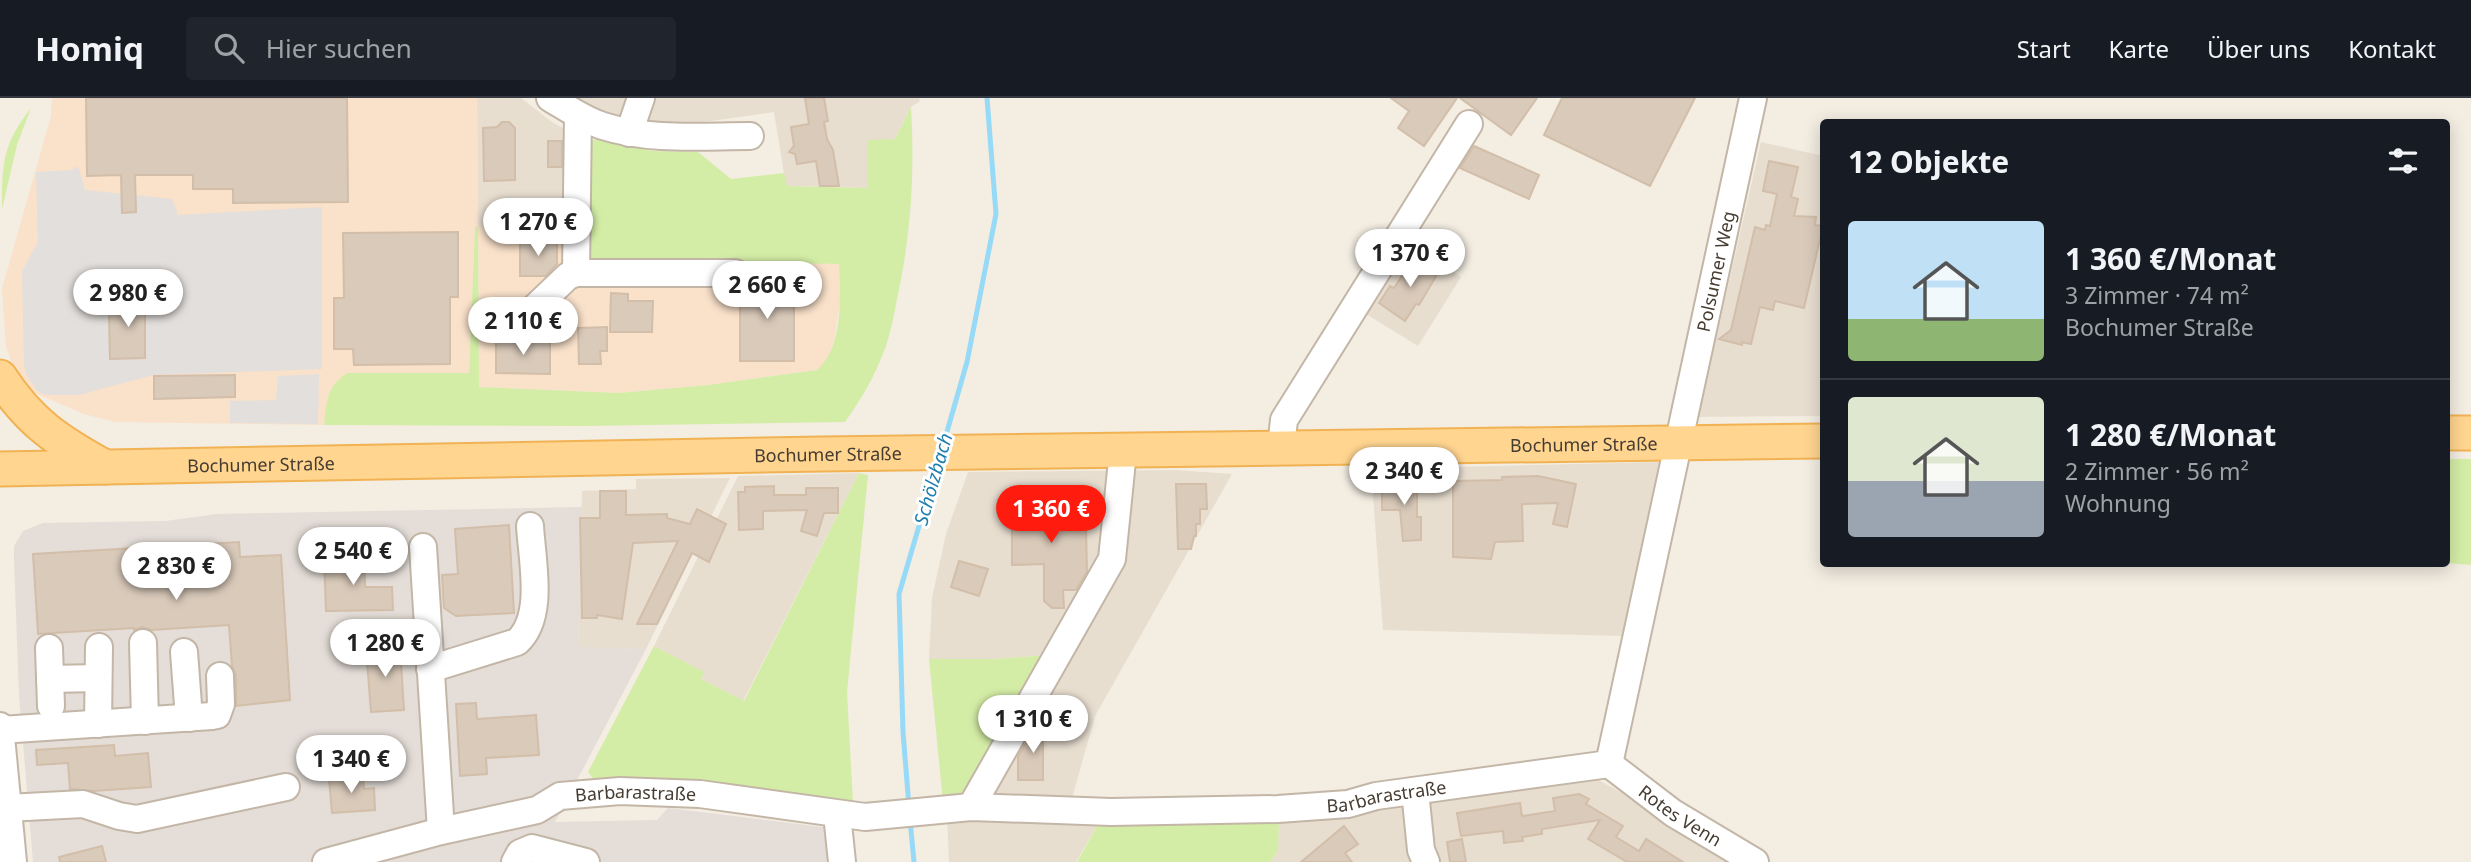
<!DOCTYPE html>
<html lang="de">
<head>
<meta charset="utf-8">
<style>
	body { margin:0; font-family:"Noto Sans",sans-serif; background:#20242c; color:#f1f3f6; height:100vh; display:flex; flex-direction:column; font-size:26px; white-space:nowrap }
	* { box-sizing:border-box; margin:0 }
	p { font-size:23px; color:#9ea1a6 }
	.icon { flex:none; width:38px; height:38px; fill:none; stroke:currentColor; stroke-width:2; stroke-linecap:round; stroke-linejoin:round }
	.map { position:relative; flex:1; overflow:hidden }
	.drawer { position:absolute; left:1820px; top:21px; width:630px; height:448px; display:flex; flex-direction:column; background:#171b24; border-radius:7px; box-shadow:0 4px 18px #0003 }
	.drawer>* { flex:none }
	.price { position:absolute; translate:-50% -60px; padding:0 16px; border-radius:24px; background:#fff; color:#222; font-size:23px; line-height:46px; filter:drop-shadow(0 2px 4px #0008) }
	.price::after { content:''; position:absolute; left:50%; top:42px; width:21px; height:16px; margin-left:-10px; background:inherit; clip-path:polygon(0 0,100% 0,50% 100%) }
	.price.active { background:#ff1b0e; color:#fff }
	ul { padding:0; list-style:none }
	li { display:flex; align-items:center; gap:21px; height:175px; padding:0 28px }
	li+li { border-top:2px solid #363941 }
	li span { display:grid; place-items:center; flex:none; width:196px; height:140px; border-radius:7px; color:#555 }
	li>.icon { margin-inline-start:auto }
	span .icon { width:84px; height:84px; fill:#fffc; stroke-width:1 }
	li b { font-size:30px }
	h2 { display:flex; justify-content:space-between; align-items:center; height:84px; padding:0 28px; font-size:30px }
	header { display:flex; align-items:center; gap:42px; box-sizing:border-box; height:98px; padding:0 35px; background:#171b24; border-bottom:2px solid #363941 }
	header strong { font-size:33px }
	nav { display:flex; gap:38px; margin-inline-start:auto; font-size:24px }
	.search { width:490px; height:63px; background:#20242c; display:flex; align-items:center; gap:18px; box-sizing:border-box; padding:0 24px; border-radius:7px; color:#9ea1a6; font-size:26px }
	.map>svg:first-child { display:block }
</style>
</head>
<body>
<header>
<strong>Homiq</strong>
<div class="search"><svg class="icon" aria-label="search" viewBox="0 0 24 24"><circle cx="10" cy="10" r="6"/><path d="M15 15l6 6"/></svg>Hier suchen</div>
<nav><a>Start</a><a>Karte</a><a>Über uns</a><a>Kontakt</a></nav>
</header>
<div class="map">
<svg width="2471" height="764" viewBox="0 0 2471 764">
	<rect width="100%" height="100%" fill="#f3ede2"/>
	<path fill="#e8ded0" d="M 477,0 L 521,0 L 552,24 L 568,33 L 568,128 L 478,129 Z
		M 568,0 L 919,0 L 920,3 L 911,9 L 895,41 L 868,43 L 868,90 L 786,88 L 774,14 L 683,27 L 663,27 L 602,16 Z
		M 1761,44 L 1823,58 L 1823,318 L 1698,319 Z
		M 1402,141 L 1461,179 L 1418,248 L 1358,211 Z
		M 1661,364 L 1623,538 L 1383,532 L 1371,371 Z
		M 1175,372 L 1232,376 L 1095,618 L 1071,704 L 990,699 L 1050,557 L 994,561 L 929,561 L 932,500 L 946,436 L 968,374 Z
		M 859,375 L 743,603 L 701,581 L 703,574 L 654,548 L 738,378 Z
		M 730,380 L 646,551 L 578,550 L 582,393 L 636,391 L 636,381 Z
		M 1585,675 L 1675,723 L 1742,764 L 1270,764 L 1278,753 L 1279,721 Z
		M 947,716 L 1099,724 L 1076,764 L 949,764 Z"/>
	<path fill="#f9e1ca" d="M 52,0 L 477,0 L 478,129 L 568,128 L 569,181 L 734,163 L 839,166 L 840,203 L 834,243 L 827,263 L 817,272 L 708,287 L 619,295 L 479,289 L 478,129 L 475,129 L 469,275 L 347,275 L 328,299 L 324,327 L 115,324 L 84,316 L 28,292 L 17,280 L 6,248 L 2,191 L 51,18 Z"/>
	<path fill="#e5ded8" d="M 582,409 L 578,549 L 646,551 L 555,724 L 657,722 L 668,710 L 831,730 L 835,764 L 33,764 L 19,597 L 14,462 L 14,448 L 23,433 L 43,425 L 165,423 L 217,416 Z"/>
	<path fill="#d4eda6" d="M 911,9 C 915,74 911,138 897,201 C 893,222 889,244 880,263 C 871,285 859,304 845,324 L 584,328 L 324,327 C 327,303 326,289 347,275 L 469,275 L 475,129 L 478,129 L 479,289 L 619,295 L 708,287 L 817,272 C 844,248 840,199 839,166 L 595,161 L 590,159 L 588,46 L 597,40 L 653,53 L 698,54 L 731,81 L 784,75 L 787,88 L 867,90 L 868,42 L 895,41 Z
		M 31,10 L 17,47 L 2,111 C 2,66 2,47 31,10 Z
		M 2447,361 L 2471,361 L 2471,467 L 2447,465 Z
		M 859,375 L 868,377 L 847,594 L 853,704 L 705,684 L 595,683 L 588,674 L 654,548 L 704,574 L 701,581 L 744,603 Z
		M 1050,557 L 969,701 L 943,704 L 929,561 L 994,561 Z
		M 1279,721 L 1278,753 L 1270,764 L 1077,764 L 1099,724 Z"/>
	<path fill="#e3dfdc" d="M 78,68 L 85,92 L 172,101 L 178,117 L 322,109 L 322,271 L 153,277 L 79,297 L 45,297 L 37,293 L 26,276 L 24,265 L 22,173 L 38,144 L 36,74 L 72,72 Z
		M 319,276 L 318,326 L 230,325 L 230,303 L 276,302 L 278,278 Z"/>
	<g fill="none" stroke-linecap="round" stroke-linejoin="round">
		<path stroke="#97daf8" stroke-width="5" d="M 944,344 L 967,264 L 996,116 L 987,0
			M 909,709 L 903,634 L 899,496 L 937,367
			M 910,722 L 914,764"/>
	</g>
	<path fill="#d9caba" stroke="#d2bea9" stroke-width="2" d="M 86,0 L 347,0 L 348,104 L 233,105 L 233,91 L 193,91 L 193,77 L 135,77 L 136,114 L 122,115 L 121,77 L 87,78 Z
		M 805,0 L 824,0 L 828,23 L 824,24 L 827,41 L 833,52 L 839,88 L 820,88 L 816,63 L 797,66 L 795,56 L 789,54 L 794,48 L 791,29 L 809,26 Z
		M 1391,0 L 1457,0 L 1424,48 L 1398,30 L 1409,13 Z
		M 1460,0 L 1537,0 L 1511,37 Z
		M 1562,0 L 1695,0 L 1650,88 L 1544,37 Z
		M 502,24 L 509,24 L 515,30 L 515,82 L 484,83 L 483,30 L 497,29 Z
		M 548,43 L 562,43 L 562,69 L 548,69 Z
		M 1474,48 L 1539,77 L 1529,101 L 1460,70 Z
		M 1769,63 L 1798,69 L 1791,99 L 1798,101 L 1794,118 L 1816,119 L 1815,127 L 1823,128 L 1804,210 L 1775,203 L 1773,212 L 1760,209 L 1751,246 L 1742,244 L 1742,247 L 1719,241 L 1731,232 L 1755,129 L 1765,132 L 1766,127 L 1770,128 L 1777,96 L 1763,93 Z
		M 458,134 L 458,199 L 450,199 L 450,266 L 354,267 L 353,251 L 334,251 L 334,200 L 344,200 L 343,135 Z
		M 557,143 L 557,166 L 546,178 L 520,178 L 520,144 Z
		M 1415,158 L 1439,173 L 1419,207 L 1416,206 L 1405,223 L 1379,205 L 1390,188 L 1394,190 Z
		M 749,183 L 794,183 L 794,263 L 740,263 L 740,189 Z
		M 122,190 L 137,190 L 137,215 L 145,215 L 145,260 L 110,261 L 109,216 L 122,216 Z
		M 611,195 L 628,196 L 628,203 L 653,203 L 652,234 L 610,234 Z
		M 607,229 L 607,253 L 600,253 L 601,266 L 579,266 L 578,230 Z
		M 496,243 L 550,243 L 550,276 L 496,275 Z
		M 235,277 L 235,299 L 154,301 L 154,278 Z
		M 1538,378 L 1576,386 L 1567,429 L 1553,426 L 1558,405 L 1522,406 L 1523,443 L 1495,444 L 1491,461 L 1453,459 L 1453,383 L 1502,382 L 1502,379 Z
		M 1382,384 L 1417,384 L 1417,419 L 1421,419 L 1421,442 L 1403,443 L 1400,412 L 1382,412 Z
		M 1176,386 L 1206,386 L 1207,411 L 1200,411 L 1200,426 L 1196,426 L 1196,438 L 1194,438 L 1191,451 L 1178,451 Z
		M 774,388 L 774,397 L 806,397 L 806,390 L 838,390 L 838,415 L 824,415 L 817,438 L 801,433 L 807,412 L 763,413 L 763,431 L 739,432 L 738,394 L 745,394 L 745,389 Z
		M 600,393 L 626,393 L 626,417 L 667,416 L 667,420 L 690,426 L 697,411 L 726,426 L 709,464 L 692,455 L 657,526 L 637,526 L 678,443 L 633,445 L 622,521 L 597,517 L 597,520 L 582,520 L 580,420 L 600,420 Z
		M 1021,396 L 1061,396 L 1061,418 L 1076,418 L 1086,431 L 1087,474 L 1076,492 L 1063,492 L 1064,510 L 1052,510 L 1044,503 L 1044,466 L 1012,467 L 1012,430 L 1022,430 Z
		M 509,427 L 514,515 L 456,518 L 444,510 L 442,477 L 458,476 L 455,431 Z
		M 239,444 L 240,459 L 281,457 L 290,602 L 236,608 L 236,577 L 232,568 L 229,527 L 151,532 L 142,529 L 134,532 L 134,530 L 38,536 L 33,456 Z
		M 364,458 L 365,489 L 392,489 L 393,512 L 326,513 L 324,459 Z
		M 959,463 L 988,471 L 979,498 L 951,489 Z
		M 400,549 L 404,612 L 371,614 L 366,551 Z
		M 476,605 L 477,621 L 536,617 L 539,657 L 486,660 L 487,676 L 460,678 L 456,606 Z
		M 1039,622 L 1047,626 L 1046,640 L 1043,640 L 1043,682 L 1018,682 L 1018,659 Z
		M 114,647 L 115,658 L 148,655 L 151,689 L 93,693 L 70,691 L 68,665 L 37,667 L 36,652 Z
		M 363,677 L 364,691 L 374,690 L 375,712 L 332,715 L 329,680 Z
		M 1579,696 L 1589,701 L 1586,706 L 1623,728 L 1616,739 L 1639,753 L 1646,741 L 1683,764 L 1627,764 L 1588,741 L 1600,722 L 1542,731 L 1542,736 L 1522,739 L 1523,743 L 1504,745 L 1503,733 L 1461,738 L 1457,715 L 1520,705 L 1522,718 L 1555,713 L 1553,700 Z
		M 1344,728 L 1358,746 L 1345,755 L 1352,764 L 1301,764 Z
		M 1462,741 L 1466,764 L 1450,764 L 1447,744 Z
		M 102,748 L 106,764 L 60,764 L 59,759 Z"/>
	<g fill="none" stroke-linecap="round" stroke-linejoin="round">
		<g stroke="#c3b6a7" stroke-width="30">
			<g id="minor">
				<path d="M 550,0 C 567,10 584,22 603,28 C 650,43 702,38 750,38"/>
				<path d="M 578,17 L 576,175 L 735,175"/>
				<path d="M 629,35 L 641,0"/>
				<path d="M 514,220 L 524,220 L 568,178 L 576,175"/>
				<path d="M 1281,350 L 1284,322 L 1469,26"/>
				<path d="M 423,449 L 441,733"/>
				<path d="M 143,545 L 145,623"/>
				<path d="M 49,550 L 51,608"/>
				<path d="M 184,554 L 189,620"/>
				<path d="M 430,571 L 517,544 C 545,519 532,463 530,428"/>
				<path d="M 50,581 L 98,580"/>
				<path d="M 98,626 L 99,549"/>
				<path d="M 0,628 L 13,764"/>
				<path d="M 0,632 L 212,618 L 217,617 L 221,606 L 220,578"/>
				<path id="s1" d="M 1609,666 L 1753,0"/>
				<path id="s2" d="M 1609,666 L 1673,715 L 1755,764"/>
				<path d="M 1415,693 L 1421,752 L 1426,764"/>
				<path d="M 971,709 L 1112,461 L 1123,353"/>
				<path d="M 7,710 L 83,706 L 119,718 L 137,721 L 286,689"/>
				<path d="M 837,716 L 842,764"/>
				<path id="s3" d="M 326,764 L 441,733 L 537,712 L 560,698 L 620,693 L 700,696 L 865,719 L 971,709 L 1111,714 L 1278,711 L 1348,706 L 1376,698 L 1609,666"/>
				<path d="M 515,764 L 520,755 L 532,750 L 586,764"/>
			</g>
		</g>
		<g stroke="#f1b253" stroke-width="37">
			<g id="major">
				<path d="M 0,279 C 30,325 58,343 105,369"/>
				<path d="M 2446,335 L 2471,335"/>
				<path id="s4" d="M 0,371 L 823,356 L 1824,343"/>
			</g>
		</g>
		<use href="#minor" stroke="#fff" stroke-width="26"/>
		<use href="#major" stroke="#ffd590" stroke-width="33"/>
	</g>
	<g text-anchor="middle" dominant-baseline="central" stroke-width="6" stroke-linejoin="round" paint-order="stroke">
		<g font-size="18" fill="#463c32" stroke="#fff">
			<text stroke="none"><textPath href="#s1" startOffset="504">Polsumer Weg</textPath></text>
			<text stroke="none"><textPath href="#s4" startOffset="1584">Bochumer Straße</textPath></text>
			<text stroke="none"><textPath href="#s4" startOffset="828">Bochumer Straße</textPath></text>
			<text stroke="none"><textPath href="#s4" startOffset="261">Bochumer Straße</textPath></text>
			<text stroke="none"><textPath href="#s3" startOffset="320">Barbarastraße</textPath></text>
			<text stroke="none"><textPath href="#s3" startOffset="1074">Barbarastraße</textPath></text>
			<text stroke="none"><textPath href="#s2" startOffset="88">Rotes Venn</textPath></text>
		</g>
		<g font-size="19" font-style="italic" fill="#1e7eac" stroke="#fff">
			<text transform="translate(933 381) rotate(-74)">Schölzbach</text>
		</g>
	</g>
</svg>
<b class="price" style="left:538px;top:160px">1 270 €</b>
<b class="price" style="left:1410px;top:191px">1 370 €</b>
<b class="price" style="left:767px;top:223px">2 660 €</b>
<b class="price" style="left:128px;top:231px">2 980 €</b>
<b class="price" style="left:523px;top:259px">2 110 €</b>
<b class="price" style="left:1404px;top:409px">2 340 €</b>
<b class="price active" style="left:1051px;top:447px">1 360 €</b>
<b class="price" style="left:353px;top:489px">2 540 €</b>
<b class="price" style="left:176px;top:504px">2 830 €</b>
<b class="price" style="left:385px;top:581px">1 280 €</b>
<b class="price" style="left:1033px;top:657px">1 310 €</b>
<b class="price" style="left:351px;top:697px">1 340 €</b>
<section class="drawer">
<h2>12 Objekte<svg class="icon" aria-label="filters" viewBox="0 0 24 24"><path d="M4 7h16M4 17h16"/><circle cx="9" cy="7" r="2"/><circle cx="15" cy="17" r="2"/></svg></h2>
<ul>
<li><span style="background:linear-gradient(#bfe0f5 70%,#8fb573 0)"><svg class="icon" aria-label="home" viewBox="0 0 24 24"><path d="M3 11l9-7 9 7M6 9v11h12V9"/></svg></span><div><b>1 360 €/Monat</b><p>3 Zimmer · 74 m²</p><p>Bochumer Straße</p></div></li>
<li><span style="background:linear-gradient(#dfe7d0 60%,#9aa5b1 0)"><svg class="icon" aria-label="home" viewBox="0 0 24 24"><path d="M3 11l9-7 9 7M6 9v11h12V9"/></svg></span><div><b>1 280 €/Monat</b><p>2 Zimmer · 56 m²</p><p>Wohnung</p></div></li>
</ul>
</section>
</div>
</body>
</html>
